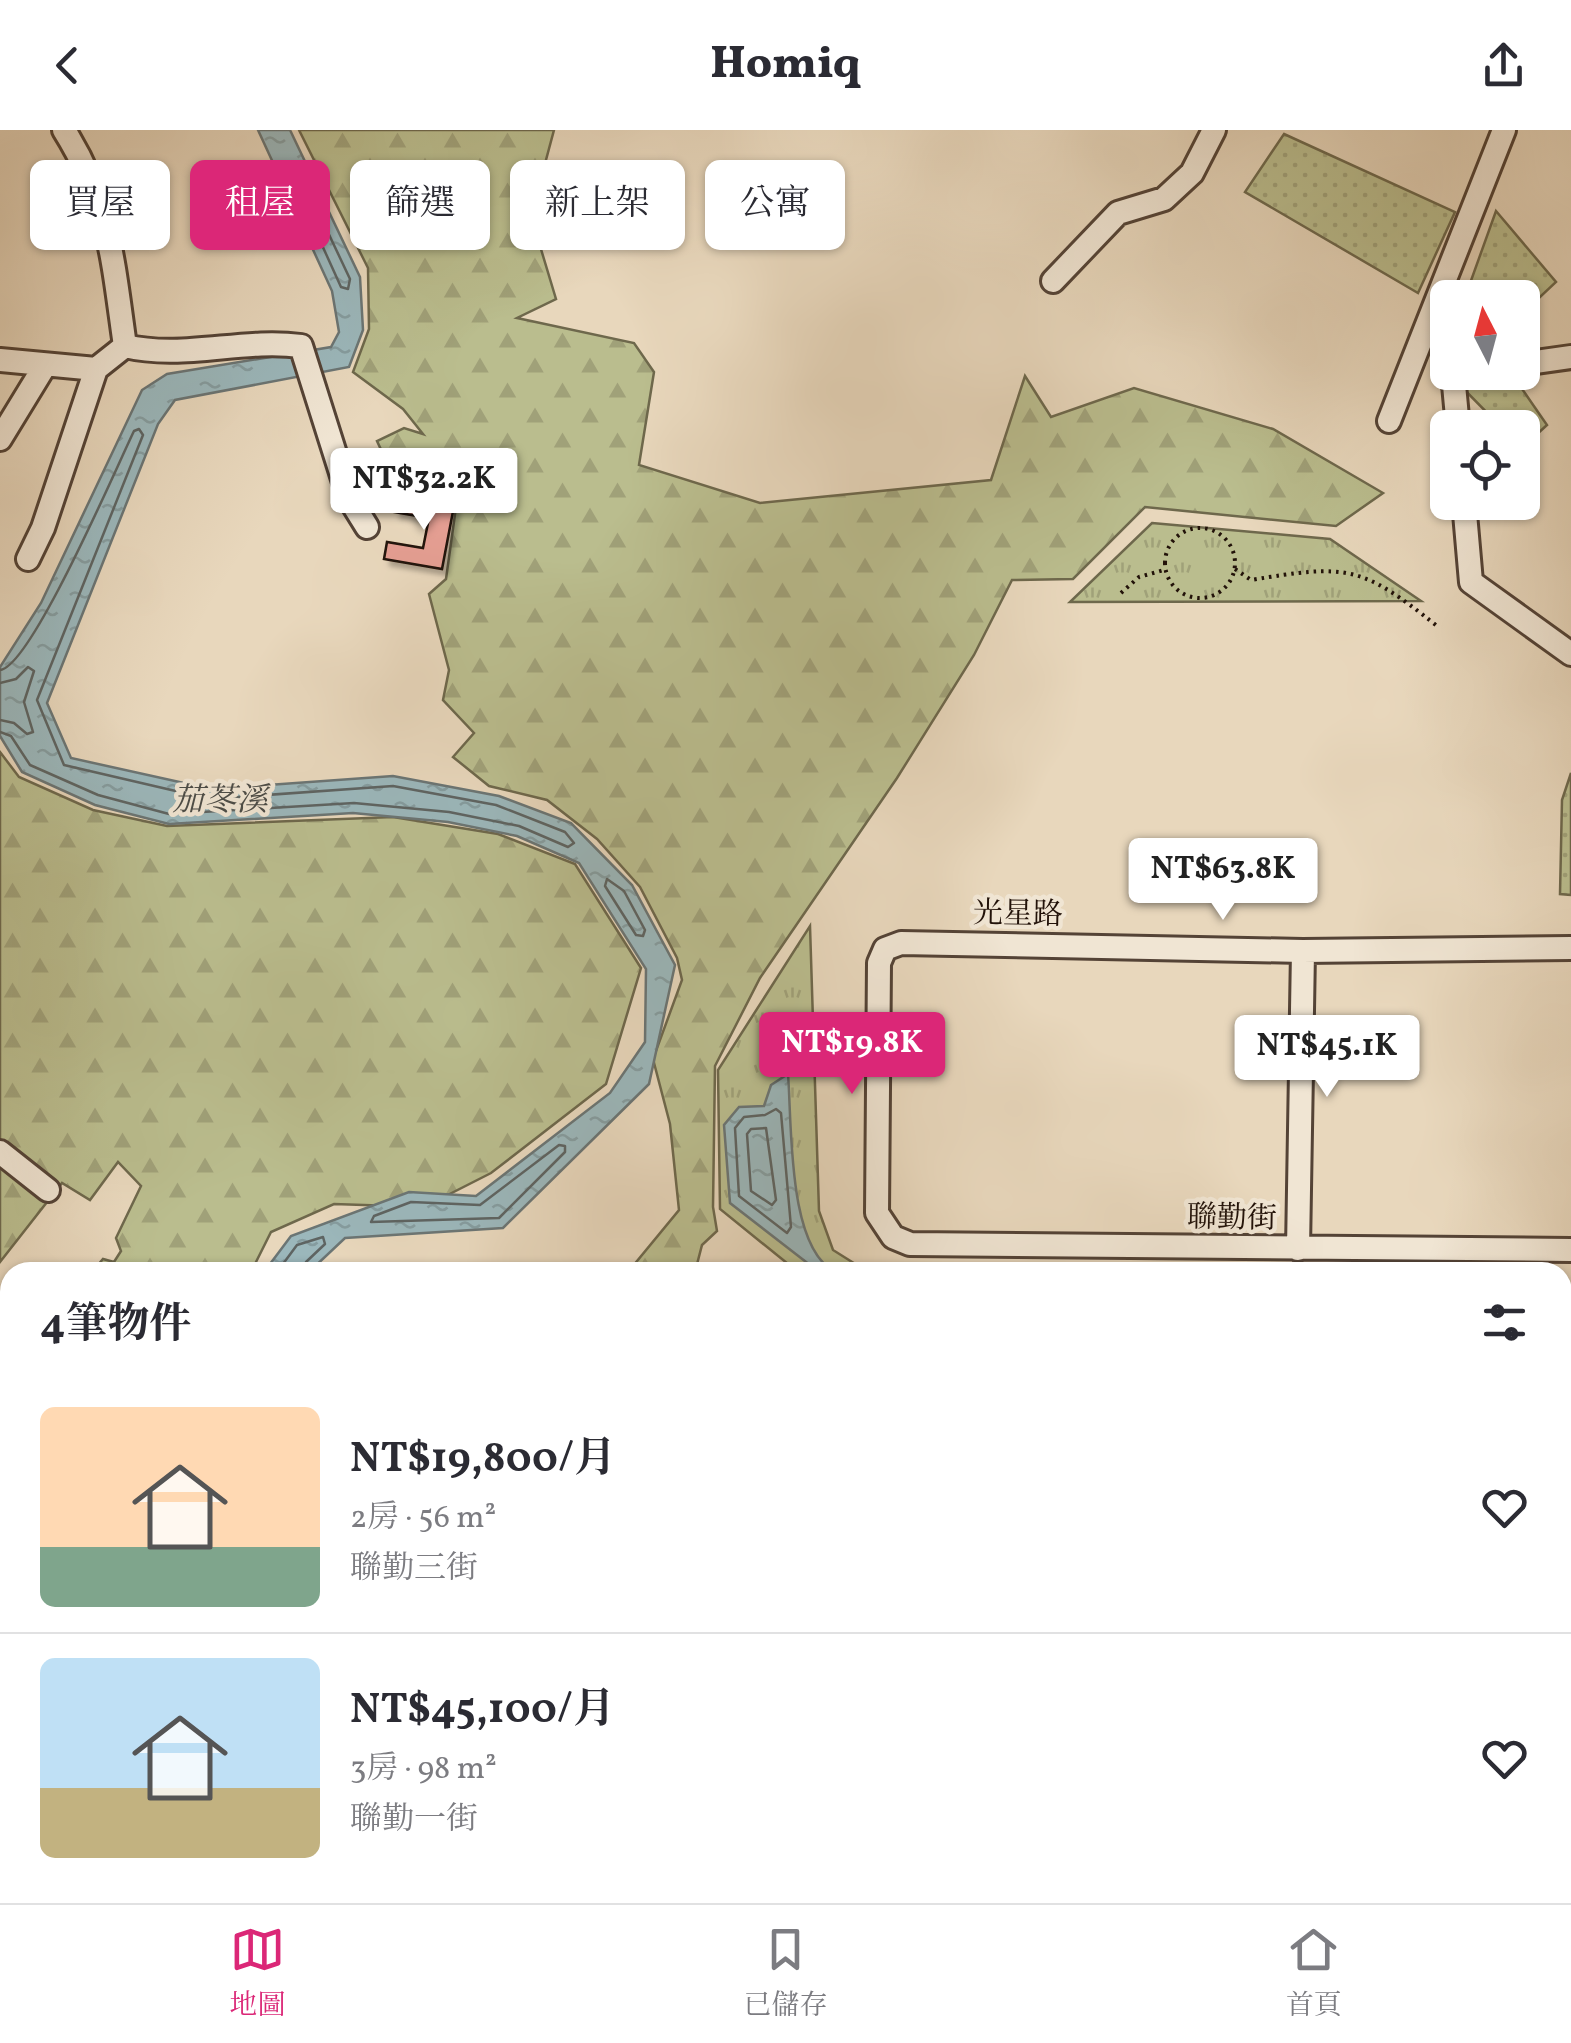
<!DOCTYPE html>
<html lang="zh-TW">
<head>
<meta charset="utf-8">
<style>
	body { margin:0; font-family:Vollkorn,"Noto Serif TC",serif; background:#f7f7f7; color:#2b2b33; height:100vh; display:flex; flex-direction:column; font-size:38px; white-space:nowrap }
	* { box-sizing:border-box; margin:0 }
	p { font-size:32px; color:#7c7c81 }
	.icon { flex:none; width:55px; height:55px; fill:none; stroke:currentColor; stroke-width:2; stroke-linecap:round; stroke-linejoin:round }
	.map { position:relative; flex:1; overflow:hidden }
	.details { position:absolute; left:0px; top:1132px; width:1572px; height:642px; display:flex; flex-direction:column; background:#fff; border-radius:30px 30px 0 0; box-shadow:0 2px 8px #0004 }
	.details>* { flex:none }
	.hud { position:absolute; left:30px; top:30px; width:1000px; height:90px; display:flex; gap:20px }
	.needle { width:65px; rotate:354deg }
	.controls { position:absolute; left:1430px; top:150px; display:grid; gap:20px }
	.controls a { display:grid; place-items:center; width:110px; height:110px; border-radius:15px; background:#fff; box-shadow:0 2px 8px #0004; font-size:50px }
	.price { position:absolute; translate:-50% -85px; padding:0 22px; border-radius:10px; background:#fff; color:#222; font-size:32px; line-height:65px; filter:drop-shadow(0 2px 5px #0008) }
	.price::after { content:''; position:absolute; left:50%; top:60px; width:30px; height:22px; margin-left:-15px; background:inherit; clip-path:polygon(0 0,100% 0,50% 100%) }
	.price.on { background:#db2777; color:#fff }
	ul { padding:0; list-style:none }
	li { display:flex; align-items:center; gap:30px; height:250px; padding:0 40px }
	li+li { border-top:2px solid #e1e1e2 }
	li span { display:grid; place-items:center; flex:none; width:280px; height:200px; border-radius:15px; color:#555 }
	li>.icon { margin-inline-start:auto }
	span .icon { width:120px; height:120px; fill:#fffc; stroke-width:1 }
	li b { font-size:42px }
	h2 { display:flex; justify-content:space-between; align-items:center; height:120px; padding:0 40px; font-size:42px }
	.pill { padding:0 35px; border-radius:15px; background:#fff; box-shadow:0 2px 8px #0004; font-size:35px; line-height:90px }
	.pill.on { background:#db2777; color:#fff }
	header { display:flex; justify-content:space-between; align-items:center; height:130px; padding:0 40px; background:#fff; font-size:45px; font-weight:800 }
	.dock { display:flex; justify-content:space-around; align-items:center; height:140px; border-top:2px solid #e1e1e2; background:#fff; font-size:28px; color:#7c7c81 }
	.dock a { display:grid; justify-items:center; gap:5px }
	.dock .on { color:#db2777 }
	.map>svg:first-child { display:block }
</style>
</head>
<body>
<header><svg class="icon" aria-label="back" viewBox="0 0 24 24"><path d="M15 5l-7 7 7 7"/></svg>Homiq<svg class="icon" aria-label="share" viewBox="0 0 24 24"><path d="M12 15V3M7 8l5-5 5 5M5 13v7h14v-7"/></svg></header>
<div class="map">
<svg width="1571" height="1773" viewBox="0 0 1571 1773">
	<defs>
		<pattern id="grass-tufts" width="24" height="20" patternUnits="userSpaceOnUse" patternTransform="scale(2.5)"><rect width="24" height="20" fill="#babd8e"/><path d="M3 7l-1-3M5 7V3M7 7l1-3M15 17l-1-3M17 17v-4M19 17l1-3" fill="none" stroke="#a0a179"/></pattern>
		<pattern id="forest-firs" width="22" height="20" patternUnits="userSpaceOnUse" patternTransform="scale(2.5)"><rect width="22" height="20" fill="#babd8e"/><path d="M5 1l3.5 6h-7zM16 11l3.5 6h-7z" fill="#a0a179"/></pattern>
		<pattern id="garden-dots" width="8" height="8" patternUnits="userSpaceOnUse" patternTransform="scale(2.5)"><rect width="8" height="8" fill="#babd8e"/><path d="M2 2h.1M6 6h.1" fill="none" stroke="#a0a179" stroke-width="1.8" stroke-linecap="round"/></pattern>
		<pattern id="water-ripples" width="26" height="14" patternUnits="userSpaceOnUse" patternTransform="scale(2.5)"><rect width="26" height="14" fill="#9bb7bb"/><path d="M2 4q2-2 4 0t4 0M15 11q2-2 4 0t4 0" fill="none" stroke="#859c9f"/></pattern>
		<filter id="shadow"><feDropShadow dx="6" dy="6" stdDeviation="2.5" flood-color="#0004"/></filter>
	</defs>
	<rect width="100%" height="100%" fill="#e8d7bc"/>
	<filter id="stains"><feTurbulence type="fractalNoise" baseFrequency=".002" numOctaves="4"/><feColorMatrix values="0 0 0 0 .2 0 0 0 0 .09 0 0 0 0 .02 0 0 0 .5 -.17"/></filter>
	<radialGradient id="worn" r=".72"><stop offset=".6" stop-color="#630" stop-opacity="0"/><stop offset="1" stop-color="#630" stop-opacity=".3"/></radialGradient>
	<path fill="url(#grass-tufts)" stroke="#6e684c" stroke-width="2.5" d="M 1152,393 L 1330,409 L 1421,471 L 1070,472 Z
		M 810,796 L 819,1081 L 833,1120 L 868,1142 L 798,1142 L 720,1079 L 718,940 Z
		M 1381,1138 L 1381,1142 L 1075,1142 Z"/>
	<path fill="url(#forest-firs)" stroke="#6e684c" stroke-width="2.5" d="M 299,0 L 554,0 L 531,86 L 556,169 L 517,188 L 634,213 L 654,242 L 639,335 L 760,373 L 991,350 L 1025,246 L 1051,287 L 1134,258 L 1273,299 L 1383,363 L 1336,396 L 1145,377 L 1073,449 L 1012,450 L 974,525 L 897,648 L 760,848 L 715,936 L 713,1077 L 717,1101 L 702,1115 L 695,1142 L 628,1142 L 679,1080 L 670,994 L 653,929 L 682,850 L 677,828 L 640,757 L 597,709 L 547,670 L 489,656 L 453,627 L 474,603 L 443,570 L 449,540 L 429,464 L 446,449 L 457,370 L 392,343 L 377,311 L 404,298 L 423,304 L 403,279 L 353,242 L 369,199 L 368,138 Z
		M 0,622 L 19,647 L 93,680 L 167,696 L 393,687 L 498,704 L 575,734 L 641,838 L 606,954 L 491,1043 L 424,1077 L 334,1074 L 271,1102 L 251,1142 L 92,1142 L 103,1129 L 114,1132 L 121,1121 L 116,1108 L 141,1056 L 118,1032 L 90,1070 L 62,1053 L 0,1132 Z
		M 10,1327 L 10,1590 L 0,1582 L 0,1332 Z
		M 0,1691 L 10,1706 L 10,1765 L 195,1765 L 204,1773 L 0,1773 Z
		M 236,1765 L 357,1765 L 363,1773 L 248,1773 Z"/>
	<path fill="url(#garden-dots)" stroke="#6e684c" stroke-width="2.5" d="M 1284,4 L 1455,82 L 1418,163 L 1245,62 Z
		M 1496,81 L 1556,152 L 1523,183 L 1522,168 L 1475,167 L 1468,159 Z
		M 1448,243 L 1511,243 L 1547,295 L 1523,317 L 1522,298 L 1501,297 Z
		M 1571,643 L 1571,765 L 1560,764 L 1562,670 Z"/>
	<path fill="url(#water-ripples)" stroke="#6b7574" stroke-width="2.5" d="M 258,0 L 290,0 L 360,147 L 363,200 L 349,237 L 175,270 L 158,294 L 47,573 L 71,628 L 211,659 L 393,646 L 499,666 L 571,693 L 632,755 L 675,835 L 649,954 L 503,1098 L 345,1108 L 309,1142 L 264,1142 L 291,1106 L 409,1062 L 476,1066 L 610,963 L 645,912 L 646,839 L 579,733 L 517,706 L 448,692 L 353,683 L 169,694 L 95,675 L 22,642 L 0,606 L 0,537 L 41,473 L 142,260 L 167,244 L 331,217 L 339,202 L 332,161 Z
		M 788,944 C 792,993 787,1120 836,1142 L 819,1142 L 730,1073 L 724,995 L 739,977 L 764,976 L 771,955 Z"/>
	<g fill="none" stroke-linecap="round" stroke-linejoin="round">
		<path stroke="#5e6462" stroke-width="2.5" d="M 310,75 L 316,77 L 350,149 L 348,159 L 341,157 L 307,82 Z
			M 0,540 C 31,537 116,338 134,301 L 139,299 L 143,305 L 37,570 L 64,635 L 210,669 L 393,656 L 496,675 L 565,702 L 574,713 L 568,717 L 519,696 L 449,682 L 354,673 L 169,684 L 98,665 L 30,635 L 11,606 L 0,602
			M 0,553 L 16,549 L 28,537 L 34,541 L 24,572 L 33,602 L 27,604 L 14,593 L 0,590
			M 607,749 L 624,761 L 645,800 L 643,806 L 636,805 L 605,756 Z
			M 776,979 L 781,983 L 791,1097 L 787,1103 L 739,1066 L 735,998 L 744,987 L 765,985 Z
			M 766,998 L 776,1070 L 772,1075 L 751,1061 L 747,1004 L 751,999 Z
			M 559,1015 L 565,1016 L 565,1022 L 499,1088 L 371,1092 L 374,1086 L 411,1072 L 480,1075 Z
			M 277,1142 L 297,1115 L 323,1107 L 325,1114 L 306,1132 L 303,1142"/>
	</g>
	<path fill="#e49e92" stroke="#221209" stroke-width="2.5" filter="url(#shadow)" d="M 397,365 L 454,376 L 442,439 L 384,429 L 387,412 L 423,418 L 429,388 L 394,382 Z
		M 1562,1271 L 1571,1271 L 1571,1303 L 1562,1304 Z"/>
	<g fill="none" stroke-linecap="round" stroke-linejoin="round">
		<g stroke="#544336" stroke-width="28">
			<path id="minor" d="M 64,0 C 110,73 113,133 125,216
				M 1053,151 L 1118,83 L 1164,69 L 1192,43 L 1214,0
				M 125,216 C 184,230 242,208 301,216 L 349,368 L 367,397
				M 0,230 L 96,239 L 125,216
				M 1522,234 L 1571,227
				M 1389,291 L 1504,0
				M 1458,298 L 1453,244 L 1466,242
				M 0,309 L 44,237
				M 1464,372 L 1471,452 L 1571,524
				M 28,429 L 43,398 L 96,239
				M 1571,818 L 1303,821 L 901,813 L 885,819 L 879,833 L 877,1083 L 893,1107 L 910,1114 L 1571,1120
				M 0,1022 L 48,1060
				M 1298,1119 L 1303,821
				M 0,1315 L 7,1264 L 5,1219 L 10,1215
				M 1562,1352 L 1571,1353
				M 1562,1547 L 1571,1546
				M 0,1604 L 10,1611
				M 1562,1759 L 1571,1756
				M 204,1765 L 214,1773
				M 1327,1765 L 1340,1773
				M 1526,1765 L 1533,1771 L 1548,1765
				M 1198,1773 L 1199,1765"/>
		</g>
		<path stroke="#221209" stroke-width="4" stroke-dasharray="2.5 5" stroke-linecap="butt" d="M1165 433a35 35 0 1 1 70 0a35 35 0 1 1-70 0Z
			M 1235,439 L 1251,450 C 1347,434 1361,435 1437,496
			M 1121,463 L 1139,447 L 1164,440"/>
		<use href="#minor" stroke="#f0e5d3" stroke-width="22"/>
	</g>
	<g text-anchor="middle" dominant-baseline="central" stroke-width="9" stroke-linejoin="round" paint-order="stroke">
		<g font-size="30" fill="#221209" stroke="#f0e5d3">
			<text transform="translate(1018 785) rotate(1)">光星路</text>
			<text transform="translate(1232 1089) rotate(1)">聯勤街</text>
		</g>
		<g font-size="32" font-style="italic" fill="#4c4c47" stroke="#f0e5d3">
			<text x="220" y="672">茄苳溪</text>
		</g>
	</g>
	<rect width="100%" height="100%" filter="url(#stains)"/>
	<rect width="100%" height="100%" fill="url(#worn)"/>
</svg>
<div class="controls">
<a><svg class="needle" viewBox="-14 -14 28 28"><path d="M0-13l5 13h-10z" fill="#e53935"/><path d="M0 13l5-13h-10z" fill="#7c7c81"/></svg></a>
<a><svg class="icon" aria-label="locate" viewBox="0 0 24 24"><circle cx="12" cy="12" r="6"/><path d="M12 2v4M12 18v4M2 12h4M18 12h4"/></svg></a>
</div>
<b class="price" style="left:424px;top:403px">NT$32.2K</b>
<b class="price" style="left:1223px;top:793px">NT$63.8K</b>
<b class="price on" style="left:852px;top:967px">NT$19.8K</b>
<b class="price" style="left:1327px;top:970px">NT$45.1K</b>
<div class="hud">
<a class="pill">買屋</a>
<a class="pill on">租屋</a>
<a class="pill">篩選</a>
<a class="pill">新上架</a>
<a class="pill">公寓</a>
</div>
<section class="details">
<h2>4筆物件<svg class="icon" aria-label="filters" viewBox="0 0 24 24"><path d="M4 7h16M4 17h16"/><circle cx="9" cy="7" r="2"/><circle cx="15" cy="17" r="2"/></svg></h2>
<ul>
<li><span style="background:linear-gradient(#ffd9b3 70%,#7fa58c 0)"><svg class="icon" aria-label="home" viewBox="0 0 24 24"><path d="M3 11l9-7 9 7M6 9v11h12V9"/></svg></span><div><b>NT$19,800/月</b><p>2房 · 56 m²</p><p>聯勤三街</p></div><svg class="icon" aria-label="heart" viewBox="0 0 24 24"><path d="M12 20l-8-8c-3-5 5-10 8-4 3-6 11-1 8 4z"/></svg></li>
<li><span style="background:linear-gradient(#bfe0f5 65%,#c2b280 0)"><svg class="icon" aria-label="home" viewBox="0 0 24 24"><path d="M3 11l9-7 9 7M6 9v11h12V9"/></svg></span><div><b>NT$45,100/月</b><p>3房 · 98 m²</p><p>聯勤一街</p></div><svg class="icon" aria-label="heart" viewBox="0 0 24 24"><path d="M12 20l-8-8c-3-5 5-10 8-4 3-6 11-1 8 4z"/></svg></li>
</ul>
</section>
</div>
<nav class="dock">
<a class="on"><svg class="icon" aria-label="map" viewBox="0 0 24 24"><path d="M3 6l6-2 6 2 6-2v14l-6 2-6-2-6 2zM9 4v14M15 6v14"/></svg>地圖</a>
<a><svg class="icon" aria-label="saved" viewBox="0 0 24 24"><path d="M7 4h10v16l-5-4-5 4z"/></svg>已儲存</a>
<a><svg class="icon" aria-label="home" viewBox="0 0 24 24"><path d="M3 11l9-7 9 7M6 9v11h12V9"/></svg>首頁</a>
</nav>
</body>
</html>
